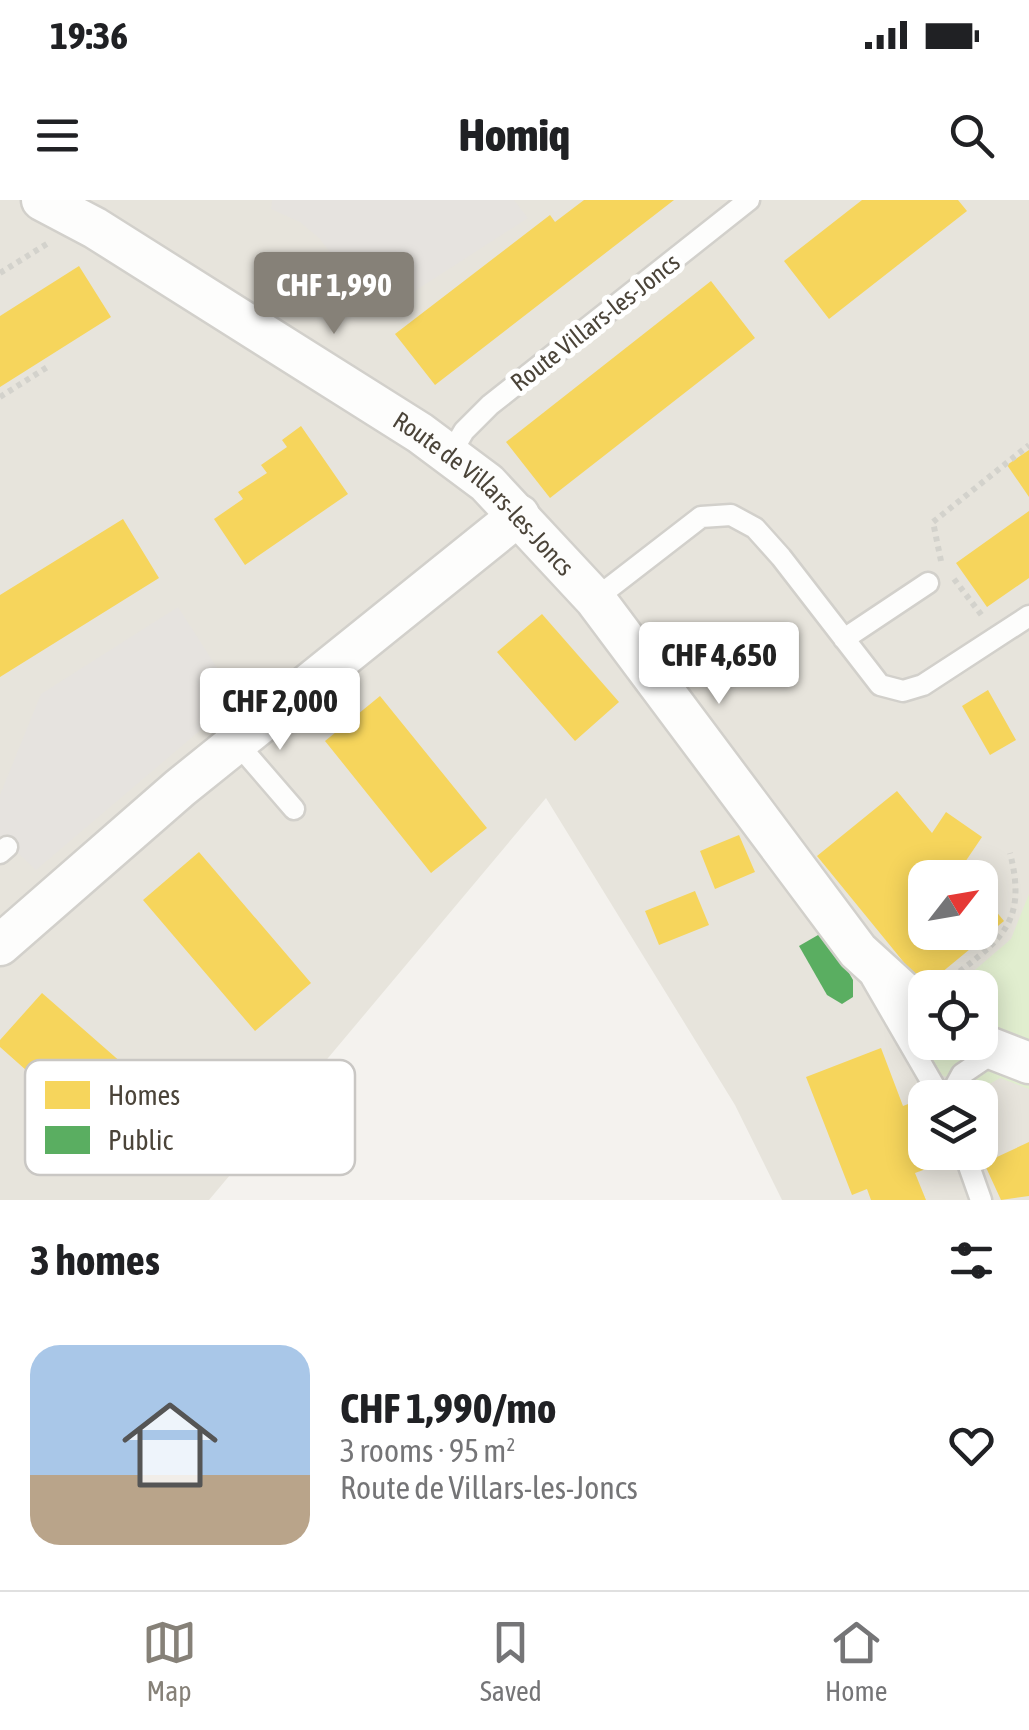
<!DOCTYPE html>
<html lang="en">
<head>
<meta charset="utf-8">
<style>
	body { margin:0; font-family:"Asap Condensed",sans-serif; background:#f6f6f6; color:#202124; height:100vh; display:flex; flex-direction:column; font-size:38px; white-space:nowrap }
	* { box-sizing:border-box; margin:0 }
	p { font-size:32px; color:#757577 }
	.icon { flex:none; width:55px; height:55px; fill:none; stroke:currentColor; stroke-width:2; stroke-linecap:round; stroke-linejoin:round }
	.map { position:relative; height:1000px; overflow:hidden }
	.drawer { display:flex; flex-direction:column; background:#fff; flex:1 }
	.drawer>* { flex:none }
	.needle { width:65px; rotate:59deg }
	.tools { position:absolute; left:908px; top:660px; display:grid; gap:20px }
	.tools a { display:grid; place-items:center; width:90px; height:90px; border-radius:20px; background:#fff; box-shadow:0 5px 25px #0003; font-size:50px }
	.price { position:absolute; translate:-50% -85px; padding:0 22px; border-radius:10px; background:#fff; color:#222; font-size:32px; line-height:65px; filter:drop-shadow(0 2px 5px #0008) }
	.price::after { content:''; position:absolute; left:50%; top:60px; width:30px; height:22px; margin-left:-15px; background:inherit; clip-path:polygon(0 0,100% 0,50% 100%) }
	.price.selected { background:#868178; color:#fff }
	ul { padding:0; list-style:none }
	li { display:flex; align-items:center; gap:30px; height:250px; padding:0 30px }
	li span { display:grid; place-items:center; flex:none; width:280px; height:200px; border-radius:30px; color:#555 }
	li>.icon { margin-inline-start:auto }
	span .icon { width:120px; height:120px; fill:#fffc; stroke-width:1 }
	li b { font-size:42px }
	h2 { display:flex; justify-content:space-between; align-items:center; height:120px; padding:0 30px; font-size:42px }
	.status { display:flex; justify-content:space-between; align-items:center; height:70px; padding:0 50px; background:#fff; direction:ltr }
	.status svg { height:28px; fill:currentColor }
	header { display:flex; justify-content:space-between; align-items:center; height:130px; padding:0 30px; background:#fff; font-size:45px; font-weight:800 }
	.menu { display:flex; justify-content:space-around; align-items:center; height:140px; border-top:2px solid #e0e0e0; background:#fff; font-size:28px; color:#757577 }
	.menu a { display:grid; justify-items:center; gap:5px }
	.menu .selected { color:#868178 }
	.map>svg:first-child { display:block }
</style>
</head>
<body>
<div class="status"><b>19:36</b><svg viewBox="0 0 49 12"><path d="M0 12V9h3v3zM5 12V6h3v6zM10 12V3h3v9zM15 12V0h3v12zM26 1h20v11H26zM47 4h2v5h-2z"/></svg></div>
<header><svg class="icon" aria-label="menu" viewBox="0 0 24 24"><path d="M4 6h16M4 12h16M4 18h16"/></svg>Homiq<svg class="icon" aria-label="search" viewBox="0 0 24 24"><circle cx="10" cy="10" r="6"/><path d="M15 15l6 6"/></svg></header>
<div class="map">
<svg width="1029" height="1000" viewBox="0 0 1029 1000">
	<rect width="100%" height="100%" fill="#f4f2ee"/>
	<path fill="#e7e4dc" fill-rule="evenodd" d="M 0,0 L 1029,0 L 1029,1000 L 782,1000 L 735,905 L 546,598 L 209,1000 L 0,1000 ZM 925,678 L 980,678 L 980,732 L 925,732 ZM 925,788 L 980,788 L 980,842 L 925,842 ZM 925,898 L 980,898 L 980,952 L 925,952 Z"/>
	<path fill="#e1eecf" d="M 1029,694 L 1029,849 L 980,829 L 980,788 L 954,788 L 1011,739 Z
		M 895,799 L 925,824 L 925,842 C 942,843 956,839 965,855 L 946,877 L 932,870 Z
		M 986,867 L 1029,874 L 1029,889 L 1000,878 L 986,886 L 978,897 L 961,898 L 971,879 Z"/>
	<path fill="#e6e3df" d="M 272,0 L 514,0 L 528,18 L 379,114 L 319,38 L 300,22 L 271,9 Z
		M 178,407 L 237,499 L 36,670 L 0,636 L 0,595 L 41,494 Z"/>
	<path fill="#f6d55c" d="M 584,0 L 674,0 L 435,185 L 395,134 L 550,15 L 555,22 Z
		M 862,0 L 958,0 L 967,11 L 829,119 L 784,61 Z
		M 79,66 L 111,117 L 0,187 L 0,116 Z
		M 711,81 L 755,138 L 550,298 L 506,242 Z
		M 301,226 L 348,294 L 245,365 L 214,319 L 243,299 L 238,292 L 267,273 L 261,265 L 287,247 L 282,240 Z
		M 1029,250 L 1029,297 L 1007,265 Z
		M 1029,311 L 1029,378 L 987,407 L 956,363 Z
		M 123,319 L 159,378 L 0,477 L 0,395 Z
		M 542,414 L 619,502 L 575,541 L 497,452 Z
		M 988,490 L 1016,540 L 990,555 L 962,506 Z
		M 380,496 L 487,628 L 431,673 L 325,541 Z
		M 897,591 L 932,633 L 946,612 L 982,637 L 961,668 L 968,678 L 925,678 L 925,732 L 980,732 L 980,692 L 1004,721 L 924,787 L 817,656 Z
		M 739,635 L 755,672 L 715,689 L 700,651 Z
		M 199,652 L 311,783 L 255,831 L 143,700 Z
		M 695,691 L 709,725 L 659,745 L 645,711 Z
		M 42,793 L 171,906 L 125,958 L 0,847 L 0,840 Z
		M 881,848 L 903,906 L 921,899 L 925,952 L 941,952 L 945,962 L 915,973 L 926,1000 L 871,1000 L 867,989 L 852,995 L 806,877 Z
		M 1029,942 L 1029,996 L 1001,1000 L 984,963 Z"/>
	<path fill="#5aae61" d="M 825,731 L 853,780 L 853,797 L 842,804 L 827,795 L 799,746 Z"/>
	<g fill="none" stroke-linecap="round" stroke-linejoin="round">
		<g stroke="#d2d0cb" stroke-width="25">
			<path id="lane" d="M 451,253 L 464,231 L 490,205 L 749,0
				M 595,399 L 701,317 L 731,315 L 755,328 L 781,357 L 880,485 L 903,491 L 923,485 L 1029,416
				M 844,439 L 928,383
				M 237,543 L 294,609
				M 0,653 L 7,647
				M 872,779 L 941,898
				M 949,898 L 962,874 L 996,851
				M 964,952 L 981,1000"/>
		</g>
		<g stroke="#d2d0cb" stroke-width="45">
			<g id="street">
				<path id="s1" d="M 42,0 L 95,28 L 420,233 L 487,283 L 595,399 L 858,751 L 925,812"/>
				<path d="M 0,745 L 180,588 L 519,315"/>
				<path d="M 975,842 L 1029,863"/>
			</g>
		</g>
		<path stroke="#d3d2cc" stroke-width="6" stroke-dasharray="5 5" stroke-linecap="butt" d="M 0,73 L 50,42
			M 0,197 L 49,166
			M 941,361 L 933,322 L 1029,245
			M 954,379 L 983,417
			M 944,784 C 997,741 1029,727 1010,653"/>
		<use href="#lane" stroke="#fdfdfc" stroke-width="20"/>
		<use href="#street" stroke="#fdfdfc" stroke-width="40"/>
	</g>
	<g text-anchor="middle" dominant-baseline="central" stroke-width="10" stroke-linejoin="round" paint-order="stroke">
		<g font-size="25" fill="#4b4439" stroke="#fff">
			<text transform="translate(595 122) rotate(-38)">Route Villars-les-Joncs</text>
			<text stroke="none"><textPath href="#s1" startOffset="532">Route de Villars-les-Joncs</textPath></text>
		</g>
	</g>
	<rect x="25" y="860" width="330" height="115" rx="15" fill="#fff" stroke="#c9c7c4" stroke-width="2.5"/>
	<rect x="45" y="881" width="45" height="28" fill="#f6d55c"/>
	<rect x="45" y="926" width="45" height="28" fill="#5aae61"/>
	<g font-size="28" fill="#4b4439">
		<text x="108" y="905">Homes</text>
		<text x="108" y="950">Public</text>
	</g>
</svg>
<div class="tools">
<a><svg class="needle" viewBox="-14 -14 28 28"><path d="M0-13l5 13h-10z" fill="#e53935"/><path d="M0 13l5-13h-10z" fill="#757577"/></svg></a>
<a><svg class="icon" aria-label="locate" viewBox="0 0 24 24"><circle cx="12" cy="12" r="6"/><path d="M12 2v4M12 18v4M2 12h4M18 12h4"/></svg></a>
<a><svg class="icon" aria-label="layers" viewBox="0 0 24 24"><path d="M12 4l9 5-9 5-9-5zM3 14l9 5 9-5"/></svg></a>
</div>
<b class="price selected" style="left:334px;top:137px">CHF 1,990</b>
<b class="price" style="left:719px;top:507px">CHF 4,650</b>
<b class="price" style="left:280px;top:553px">CHF 2,000</b>
</div>
<section class="drawer">
<h2>3 homes<svg class="icon" aria-label="filters" viewBox="0 0 24 24"><path d="M4 7h16M4 17h16"/><circle cx="9" cy="7" r="2"/><circle cx="15" cy="17" r="2"/></svg></h2>
<ul>
<li><span style="background:linear-gradient(#a9c7e8 65%,#b9a48a 0)"><svg class="icon" aria-label="home" viewBox="0 0 24 24"><path d="M3 11l9-7 9 7M6 9v11h12V9"/></svg></span><div><b>CHF 1,990/mo</b><p>3 rooms · 95 m²</p><p>Route de Villars-les-Joncs</p></div><svg class="icon" aria-label="heart" viewBox="0 0 24 24"><path d="M12 20l-8-8c-3-5 5-10 8-4 3-6 11-1 8 4z"/></svg></li>
</ul>
</section>
<nav class="menu">
<a class="selected"><svg class="icon" aria-label="map" viewBox="0 0 24 24"><path d="M3 6l6-2 6 2 6-2v14l-6 2-6-2-6 2zM9 4v14M15 6v14"/></svg>Map</a>
<a><svg class="icon" aria-label="saved" viewBox="0 0 24 24"><path d="M7 4h10v16l-5-4-5 4z"/></svg>Saved</a>
<a><svg class="icon" aria-label="home" viewBox="0 0 24 24"><path d="M3 11l9-7 9 7M6 9v11h12V9"/></svg>Home</a>
</nav>
</body>
</html>
